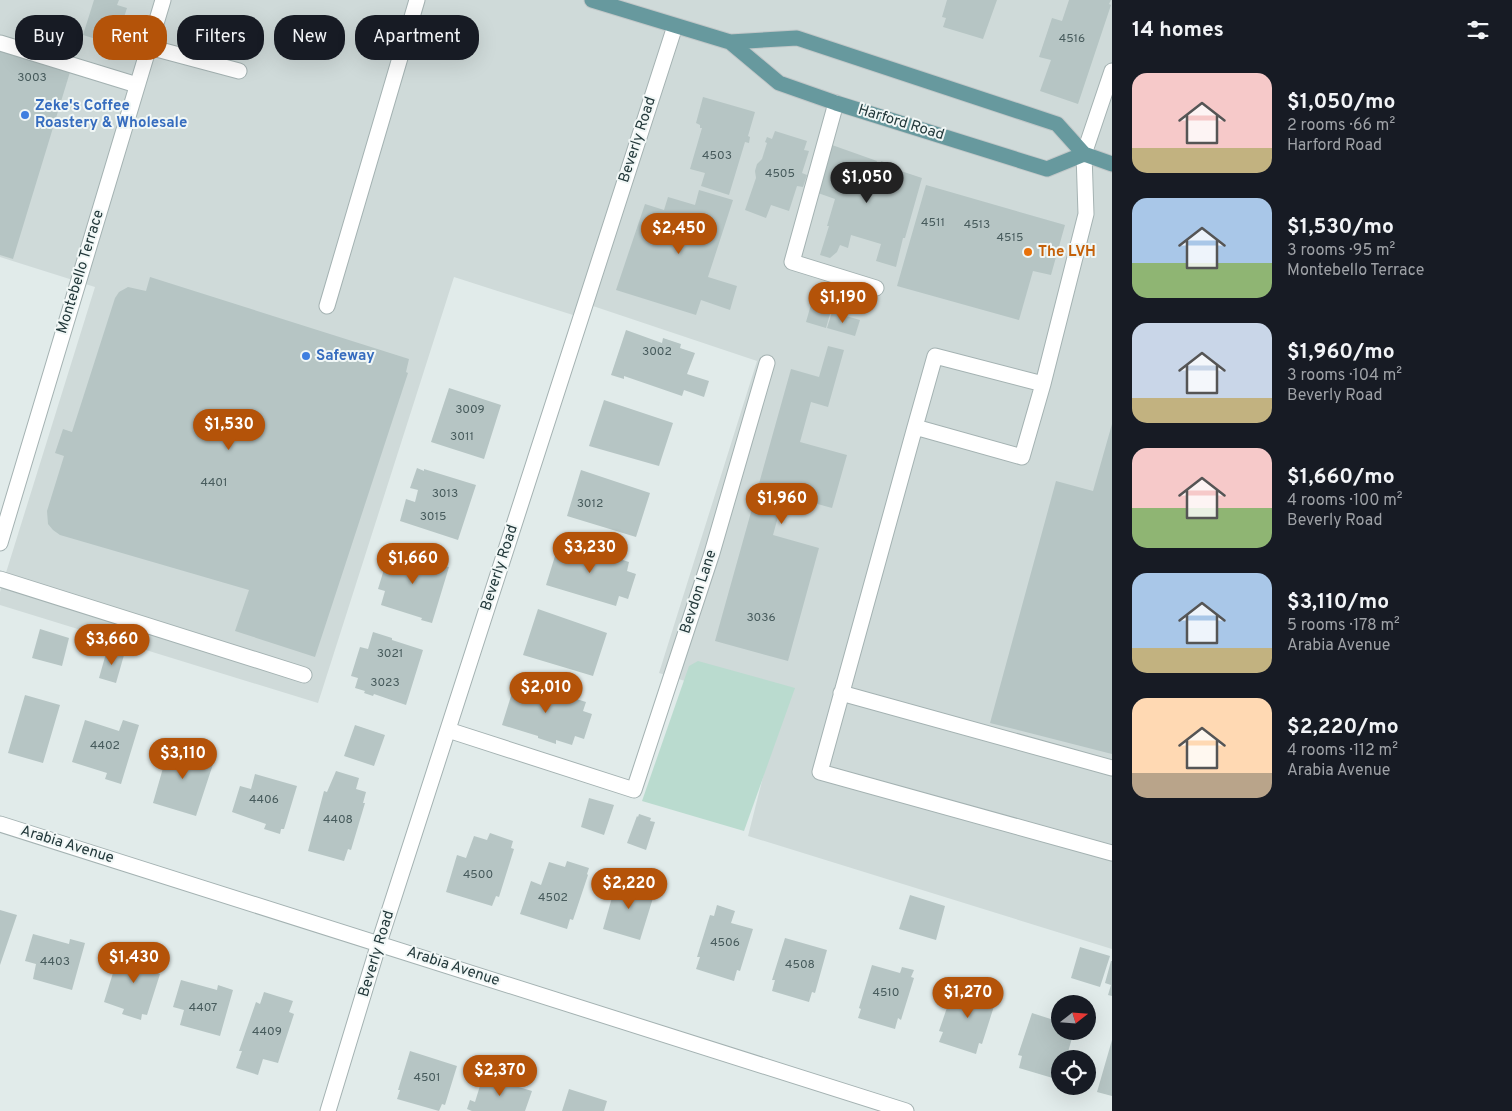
<!DOCTYPE html>
<html lang="en">
<head>
<meta charset="utf-8">
<style>
	body { margin:0; font-family:Overpass,sans-serif; background:#20242c; color:#f1f3f6; height:100vh; display:flex; flex-direction:column; font-size:19px; white-space:nowrap }
	* { box-sizing:border-box; margin:0 }
	p { font-size:16px; color:#9ea1a6 }
	.icon { flex:none; width:28px; height:28px; fill:none; stroke:currentColor; stroke-width:2; stroke-linecap:round; stroke-linejoin:round }
	.map { position:relative; flex:1; overflow:hidden }
	.panel { display:flex; flex-direction:column; background:#171b24; width:400px }
	.panel>* { flex:none }
	.top-card { position:absolute; left:15px; top:15px; width:475px; height:45px; display:flex; gap:10px }
	.needle { width:32px; rotate:73deg }
	.tools { position:absolute; left:1051px; top:995px; display:grid; gap:10px }
	.tools a { display:grid; place-items:center; width:45px; height:45px; border-radius:50%; background:#171b24; box-shadow:0 5px 20px #0002; font-size:25px }
	.price { position:absolute; translate:-50% -42px; padding:0 11px; border-radius:18px; background:#b45309; color:#fff; font-size:16px; line-height:32px; filter:drop-shadow(0 1px 2px #0008) }
	.price::after { content:''; position:absolute; left:50%; top:30px; width:15px; height:11px; margin-left:-8px; background:inherit; clip-path:polygon(0 0,100% 0,50% 100%) }
	.price.selected { background:#222; color:#fff }
	ul { padding:0; list-style:none }
	li { display:flex; align-items:center; gap:15px; height:125px; padding:0 20px }
	li span { display:grid; place-items:center; flex:none; width:140px; height:100px; border-radius:15px; color:#555 }
	li>.icon { margin-inline-start:auto }
	span .icon { width:60px; height:60px; fill:#fffc; stroke-width:1 }
	li b { font-size:21px }
	h2 { display:flex; justify-content:space-between; align-items:center; height:60px; padding:0 20px; font-size:21px }
	.chip { padding:0 18px; border-radius:20px; background:#171b24; box-shadow:0 5px 20px #0002; font-size:18px; line-height:45px }
	.chip.selected { background:#b45309; color:#fff }
	main { display:flex; flex:1; min-height:0 }
	.map>svg:first-child { display:block }
</style>
</head>
<body>
<main>
<div class="map">
<svg width="1112" height="1111" viewBox="0 0 1112 1111">
	<rect width="100%" height="100%" fill="#e1ebea"/>
	<path fill="#cfdad9" d="M 0,0 L 1112,0 L 1112,949 L 748,836 L 780,710 L 659,673 L 757,361 L 581,302 L 576,316 L 454,277 L 318,703 L 0,605 L 0,592 L 95,287 L 0,257 Z"/>
	<path fill="#badbcf" d="M 698,661 L 795,688 L 744,831 L 642,801 L 689,666 Z"/>
	<path fill="#b6c5c4" d="M 94,0 L 119,0 L 117,5 L 127,8 L 115,45 L 83,35 Z
		M 947,0 L 997,0 L 983,39 L 943,27 L 946,18 L 942,17 Z
		M 1069,0 L 1111,0 L 1109,4 L 1111,5 L 1078,104 L 1040,91 L 1051,60 L 1039,57 L 1052,18 L 1062,21 Z
		M 0,51 L 70,72 L 13,259 L 0,255 Z
		M 703,97 L 755,112 L 748,136 L 750,137 L 749,143 L 745,142 L 729,195 L 701,186 L 705,173 L 690,169 L 702,128 L 700,128 L 700,125 L 696,123 Z
		M 775,131 L 807,141 L 804,150 L 809,151 L 802,173 L 807,175 L 803,187 L 797,186 L 789,211 L 771,205 L 766,218 L 745,210 L 756,178 L 755,171 L 757,164 L 762,159 L 767,143 L 765,142 L 767,137 L 772,139 Z
		M 832,145 L 877,161 L 872,176 L 877,178 L 881,161 L 896,166 L 895,169 L 922,178 L 905,238 L 903,238 L 896,267 L 876,261 L 881,244 L 851,235 L 848,248 L 840,245 L 837,252 L 830,258 L 820,255 L 829,226 L 827,226 L 835,199 L 818,193 Z
		M 926,185 L 1065,225 L 1051,275 L 1033,271 L 1019,320 L 897,286 Z
		M 699,190 L 733,200 L 708,277 L 737,286 L 730,310 L 701,300 L 696,315 L 616,290 L 645,204 L 664,210 L 668,197 L 695,205 Z
		M 150,277 L 409,359 L 406,372 L 408,373 L 315,657 L 235,631 L 249,590 L 60,535 L 53,530 L 48,524 L 47,511 L 64,456 L 55,453 L 63,429 L 72,432 L 115,298 L 119,292 L 128,287 L 146,291 Z
		M 814,294 L 834,300 L 826,328 L 806,322 Z
		M 832,312 L 860,320 L 855,336 L 827,328 Z
		M 626,330 L 662,343 L 663,338 L 681,344 L 680,348 L 695,353 L 687,374 L 709,381 L 704,397 L 684,390 L 682,396 L 624,376 L 624,379 L 611,375 Z
		M 828,346 L 844,350 L 828,407 L 811,402 L 800,442 L 847,455 L 832,508 L 785,495 L 783,499 L 773,535 L 819,548 L 788,661 L 715,641 L 791,369 L 819,377 Z
		M 449,388 L 501,405 L 484,459 L 431,442 Z
		M 604,400 L 673,423 L 659,466 L 589,446 Z
		M 1112,424 L 1112,754 L 990,723 L 1056,481 L 1093,491 Z
		M 417,468 L 424,471 L 424,469 L 476,485 L 458,540 L 400,521 L 406,499 L 415,502 L 418,490 L 410,488 Z
		M 581,470 L 650,493 L 636,537 L 567,516 Z
		M 560,540 L 629,562 L 627,571 L 636,574 L 628,599 L 619,596 L 616,606 L 546,585 Z
		M 398,552 L 449,567 L 432,623 L 421,620 L 422,618 L 381,605 L 385,591 L 378,589 L 389,553 L 397,555 Z
		M 538,609 L 607,633 L 593,676 L 523,655 Z
		M 40,629 L 69,638 L 62,666 L 32,658 Z
		M 373,632 L 392,638 L 392,640 L 423,650 L 406,705 L 374,694 L 373,696 L 364,693 L 365,691 L 355,688 L 358,678 L 351,676 L 360,647 L 368,649 Z
		M 107,650 L 124,655 L 116,683 L 99,678 Z
		M 516,680 L 586,702 L 583,711 L 592,714 L 584,739 L 575,736 L 572,745 L 556,740 L 556,744 L 538,738 L 538,736 L 502,725 Z
		M 25,695 L 60,705 L 43,763 L 8,753 Z
		M 85,720 L 119,731 L 123,720 L 139,725 L 121,784 L 105,779 L 107,773 L 72,762 Z
		M 355,725 L 385,735 L 374,766 L 344,756 Z
		M 173,741 L 191,747 L 190,754 L 214,761 L 196,816 L 153,803 L 169,747 L 171,748 Z
		M 336,771 L 359,778 L 356,789 L 366,792 L 363,803 L 365,803 L 351,850 L 348,849 L 344,861 L 308,851 L 324,791 L 327,792 Z
		M 255,774 L 297,786 L 284,829 L 281,829 L 280,834 L 264,829 L 266,824 L 232,812 L 240,786 L 251,789 Z
		M 589,798 L 614,805 L 604,835 L 581,827 Z
		M 639,814 L 651,818 L 650,821 L 655,822 L 646,850 L 627,843 L 637,816 L 638,817 Z
		M 490,833 L 513,841 L 511,848 L 514,849 L 499,897 L 496,896 L 492,906 L 446,892 L 457,855 L 466,858 L 474,836 L 487,840 Z
		M 567,861 L 589,868 L 587,874 L 588,875 L 573,920 L 570,919 L 567,929 L 520,914 L 531,881 L 541,885 L 549,862 L 565,867 Z
		M 619,879 L 654,890 L 651,898 L 653,898 L 640,940 L 603,929 L 615,887 L 617,887 Z
		M 910,895 L 945,906 L 936,940 L 899,929 Z
		M 717,905 L 735,911 L 731,923 L 753,929 L 740,971 L 737,970 L 734,981 L 696,969 L 700,957 L 697,957 L 710,915 L 714,916 Z
		M 0,910 L 17,915 L 0,965 Z
		M 33,934 L 69,944 L 70,939 L 85,943 L 72,990 L 33,979 L 36,964 L 25,961 Z
		M 785,938 L 827,950 L 815,993 L 812,992 L 809,1002 L 772,991 L 775,980 L 772,980 Z
		M 1080,947 L 1110,956 L 1100,987 L 1071,978 Z
		M 123,949 L 161,961 L 158,973 L 160,974 L 147,1015 L 142,1014 L 141,1020 L 122,1014 L 124,1009 L 104,1002 L 117,960 L 119,961 Z
		M 1111,961 L 1112,961 L 1112,996 L 1108,995 L 1111,985 L 1105,983 Z
		M 872,965 L 900,973 L 902,967 L 914,970 L 911,977 L 914,978 L 901,1020 L 898,1018 L 895,1029 L 858,1018 L 861,1009 L 859,1008 Z
		M 181,980 L 217,990 L 218,985 L 233,990 L 220,1036 L 180,1025 L 184,1010 L 173,1007 Z
		M 977,984 L 996,989 L 991,1002 L 995,1003 L 982,1044 L 979,1043 L 976,1054 L 939,1042 L 943,1032 L 939,1031 L 953,990 L 974,996 Z
		M 264,992 L 293,1001 L 289,1012 L 294,1014 L 278,1063 L 263,1059 L 258,1075 L 236,1068 L 242,1051 L 239,1051 L 256,1002 L 260,1004 Z
		M 1032,1013 L 1060,1022 L 1060,1031 L 1074,1031 L 1066,1059 L 1060,1059 L 1060,1069 L 1056,1079 L 1019,1068 L 1022,1056 L 1018,1055 Z
		M 1112,1040 L 1112,1096 L 1097,1092 Z
		M 410,1051 L 457,1066 L 445,1105 L 442,1104 L 439,1111 L 397,1099 L 400,1090 L 398,1090 Z
		M 483,1076 L 532,1091 L 525,1111 L 472,1111 L 467,1109 L 470,1100 L 475,1102 Z
		M 569,1089 L 607,1101 L 604,1111 L 562,1111 Z"/>
	<g fill="none" stroke-linecap="round" stroke-linejoin="round">
		<g stroke="#a4b2b2" stroke-width="17">
			<path id="minor" d="M 0,43 L 137,85
				M 149,47 L 239,71
				M 836,103 L 792,262 L 876,288
				M 327,306 L 417,0
				M 1043,384 L 935,356 L 915,427 L 1022,457 L 1043,384 L 1086,214 L 1084,154 L 1112,71
				M 915,427 L 820,772 L 1112,853
				M 0,543 L 163,0
				M 0,579 L 304,675
				M 841,693 L 1112,768
				M 448,730 L 634,790 L 712,553 L 767,363
				M 0,824 L 906,1111
				M 328,1111 L 379,943 L 675,26"/>
		</g>
		<g stroke="#c1c7c8" stroke-width="17">
			<path id="major" d="M 592,0 L 730,42 L 797,38 L 1057,124 L 1084,154 L 1112,164
				M 730,42 L 779,83 L 836,103 L 1047,169 L 1084,154"/>
		</g>
		<use href="#minor" stroke="#fff" stroke-width="15"/>
		<use href="#major" stroke="#67999e" stroke-width="15"/>
	</g>
	<g fill="#3f7fe0" stroke="#f1f7f6" stroke-width="2">
		<circle cx="25" cy="115" r="5"/>
		<circle cx="306" cy="356" r="5"/>
	</g>
	<circle fill="#e8710a" stroke="#f1f7f6" stroke-width="2" cx="1028" cy="252" r="5"/>
	<g text-anchor="middle" dominant-baseline="central" stroke-width="4" stroke-linejoin="round" paint-order="stroke">
		<g font-size="12" fill="#475b5c">
			<text x="1072" y="39">4516</text>
			<text x="32" y="78">3003</text>
			<text x="717" y="156">4503</text>
			<text x="780" y="174">4505</text>
			<text x="933" y="223">4511</text>
			<text x="977" y="225">4513</text>
			<text x="1010" y="238">4515</text>
			<text x="657" y="352">3002</text>
			<text x="470" y="410">3009</text>
			<text x="462" y="437">3011</text>
			<text x="214" y="483">4401</text>
			<text x="445" y="494">3013</text>
			<text x="590" y="504">3012</text>
			<text x="433" y="517">3015</text>
			<text x="761" y="618">3036</text>
			<text x="390" y="654">3021</text>
			<text x="385" y="683">3023</text>
			<text x="105" y="746">4402</text>
			<text x="264" y="800">4406</text>
			<text x="338" y="820">4408</text>
			<text x="478" y="875">4500</text>
			<text x="553" y="898">4502</text>
			<text x="725" y="943">4506</text>
			<text x="55" y="962">4403</text>
			<text x="800" y="965">4508</text>
			<text x="886" y="993">4510</text>
			<text x="203" y="1008">4407</text>
			<text x="267" y="1032">4409</text>
			<text x="427" y="1078">4501</text>
		</g>
		<g font-size="15" font-weight="bold" fill="#366cbe" stroke="#f1f7f6" text-anchor="start">
			<text x="35" y="106">Zeke's Coffee<tspan x="35" dy="17">Roastery &amp; Wholesale</tspan></text>
			<text x="316" y="356">Safeway</text>
		</g>
		<g font-size="15" fill="#22383a" stroke="#f1f7f6">
			<text transform="translate(901 123) rotate(17)">Harford Road</text>
			<text transform="translate(638 140) rotate(-72)">Beverly Road</text>
			<text transform="translate(81 272) rotate(-73)">Montebello Terrace</text>
			<text transform="translate(500 568) rotate(-72)">Beverly Road</text>
			<text transform="translate(699 592) rotate(-72)">Bevdon Lane</text>
			<text transform="translate(67 845) rotate(17)">Arabia Avenue</text>
			<text transform="translate(377 954) rotate(-73)">Beverly Road</text>
			<text transform="translate(453 967) rotate(18)">Arabia Avenue</text>
		</g>
		<g font-size="15" font-weight="bold" fill="#c56008" stroke="#f1f7f6" text-anchor="start">
			<text x="1038" y="252">The LVH</text>
		</g>
	</g>
</svg>
<div class="tools">
<a><svg class="needle" viewBox="-14 -14 28 28"><path d="M0-13l5 13h-10z" fill="#e53935"/><path d="M0 13l5-13h-10z" fill="#9ea1a6"/></svg></a>
<a><svg class="icon" aria-label="locate" viewBox="0 0 24 24"><circle cx="12" cy="12" r="6"/><path d="M12 2v4M12 18v4M2 12h4M18 12h4"/></svg></a>
</div>
<b class="price selected" style="left:867px;top:204px">$1,050</b>
<b class="price" style="left:679px;top:255px">$2,450</b>
<b class="price" style="left:843px;top:324px">$1,190</b>
<b class="price" style="left:229px;top:451px">$1,530</b>
<b class="price" style="left:782px;top:525px">$1,960</b>
<b class="price" style="left:590px;top:574px">$3,230</b>
<b class="price" style="left:413px;top:585px">$1,660</b>
<b class="price" style="left:112px;top:666px">$3,660</b>
<b class="price" style="left:546px;top:714px">$2,010</b>
<b class="price" style="left:183px;top:780px">$3,110</b>
<b class="price" style="left:629px;top:910px">$2,220</b>
<b class="price" style="left:134px;top:984px">$1,430</b>
<b class="price" style="left:968px;top:1019px">$1,270</b>
<b class="price" style="left:500px;top:1097px">$2,370</b>
<div class="top-card">
<a class="chip">Buy</a>
<a class="chip selected">Rent</a>
<a class="chip">Filters</a>
<a class="chip">New</a>
<a class="chip">Apartment</a>
</div>
</div>
<section class="panel">
<h2>14 homes<svg class="icon" aria-label="filters" viewBox="0 0 24 24"><path d="M4 7h16M4 17h16"/><circle cx="9" cy="7" r="2"/><circle cx="15" cy="17" r="2"/></svg></h2>
<ul>
<li><span style="background:linear-gradient(#f6c9c9 75%,#c2b280 0)"><svg class="icon" aria-label="home" viewBox="0 0 24 24"><path d="M3 11l9-7 9 7M6 9v11h12V9"/></svg></span><div><b>$1,050/mo</b><p>2 rooms · 66 m²</p><p>Harford Road</p></div></li>
<li><span style="background:linear-gradient(#a9c7e8 65%,#8fb573 0)"><svg class="icon" aria-label="home" viewBox="0 0 24 24"><path d="M3 11l9-7 9 7M6 9v11h12V9"/></svg></span><div><b>$1,530/mo</b><p>3 rooms · 95 m²</p><p>Montebello Terrace</p></div></li>
<li><span style="background:linear-gradient(#c9d6e8 75%,#c2b280 0)"><svg class="icon" aria-label="home" viewBox="0 0 24 24"><path d="M3 11l9-7 9 7M6 9v11h12V9"/></svg></span><div><b>$1,960/mo</b><p>3 rooms · 104 m²</p><p>Beverly Road</p></div></li>
<li><span style="background:linear-gradient(#f6c9c9 60%,#8fb573 0)"><svg class="icon" aria-label="home" viewBox="0 0 24 24"><path d="M3 11l9-7 9 7M6 9v11h12V9"/></svg></span><div><b>$1,660/mo</b><p>4 rooms · 100 m²</p><p>Beverly Road</p></div></li>
<li><span style="background:linear-gradient(#a9c7e8 75%,#c2b280 0)"><svg class="icon" aria-label="home" viewBox="0 0 24 24"><path d="M3 11l9-7 9 7M6 9v11h12V9"/></svg></span><div><b>$3,110/mo</b><p>5 rooms · 178 m²</p><p>Arabia Avenue</p></div></li>
<li><span style="background:linear-gradient(#ffd9b3 75%,#b9a48a 0)"><svg class="icon" aria-label="home" viewBox="0 0 24 24"><path d="M3 11l9-7 9 7M6 9v11h12V9"/></svg></span><div><b>$2,220/mo</b><p>4 rooms · 112 m²</p><p>Arabia Avenue</p></div></li>
</ul>
</section>
</main>
</body>
</html>
